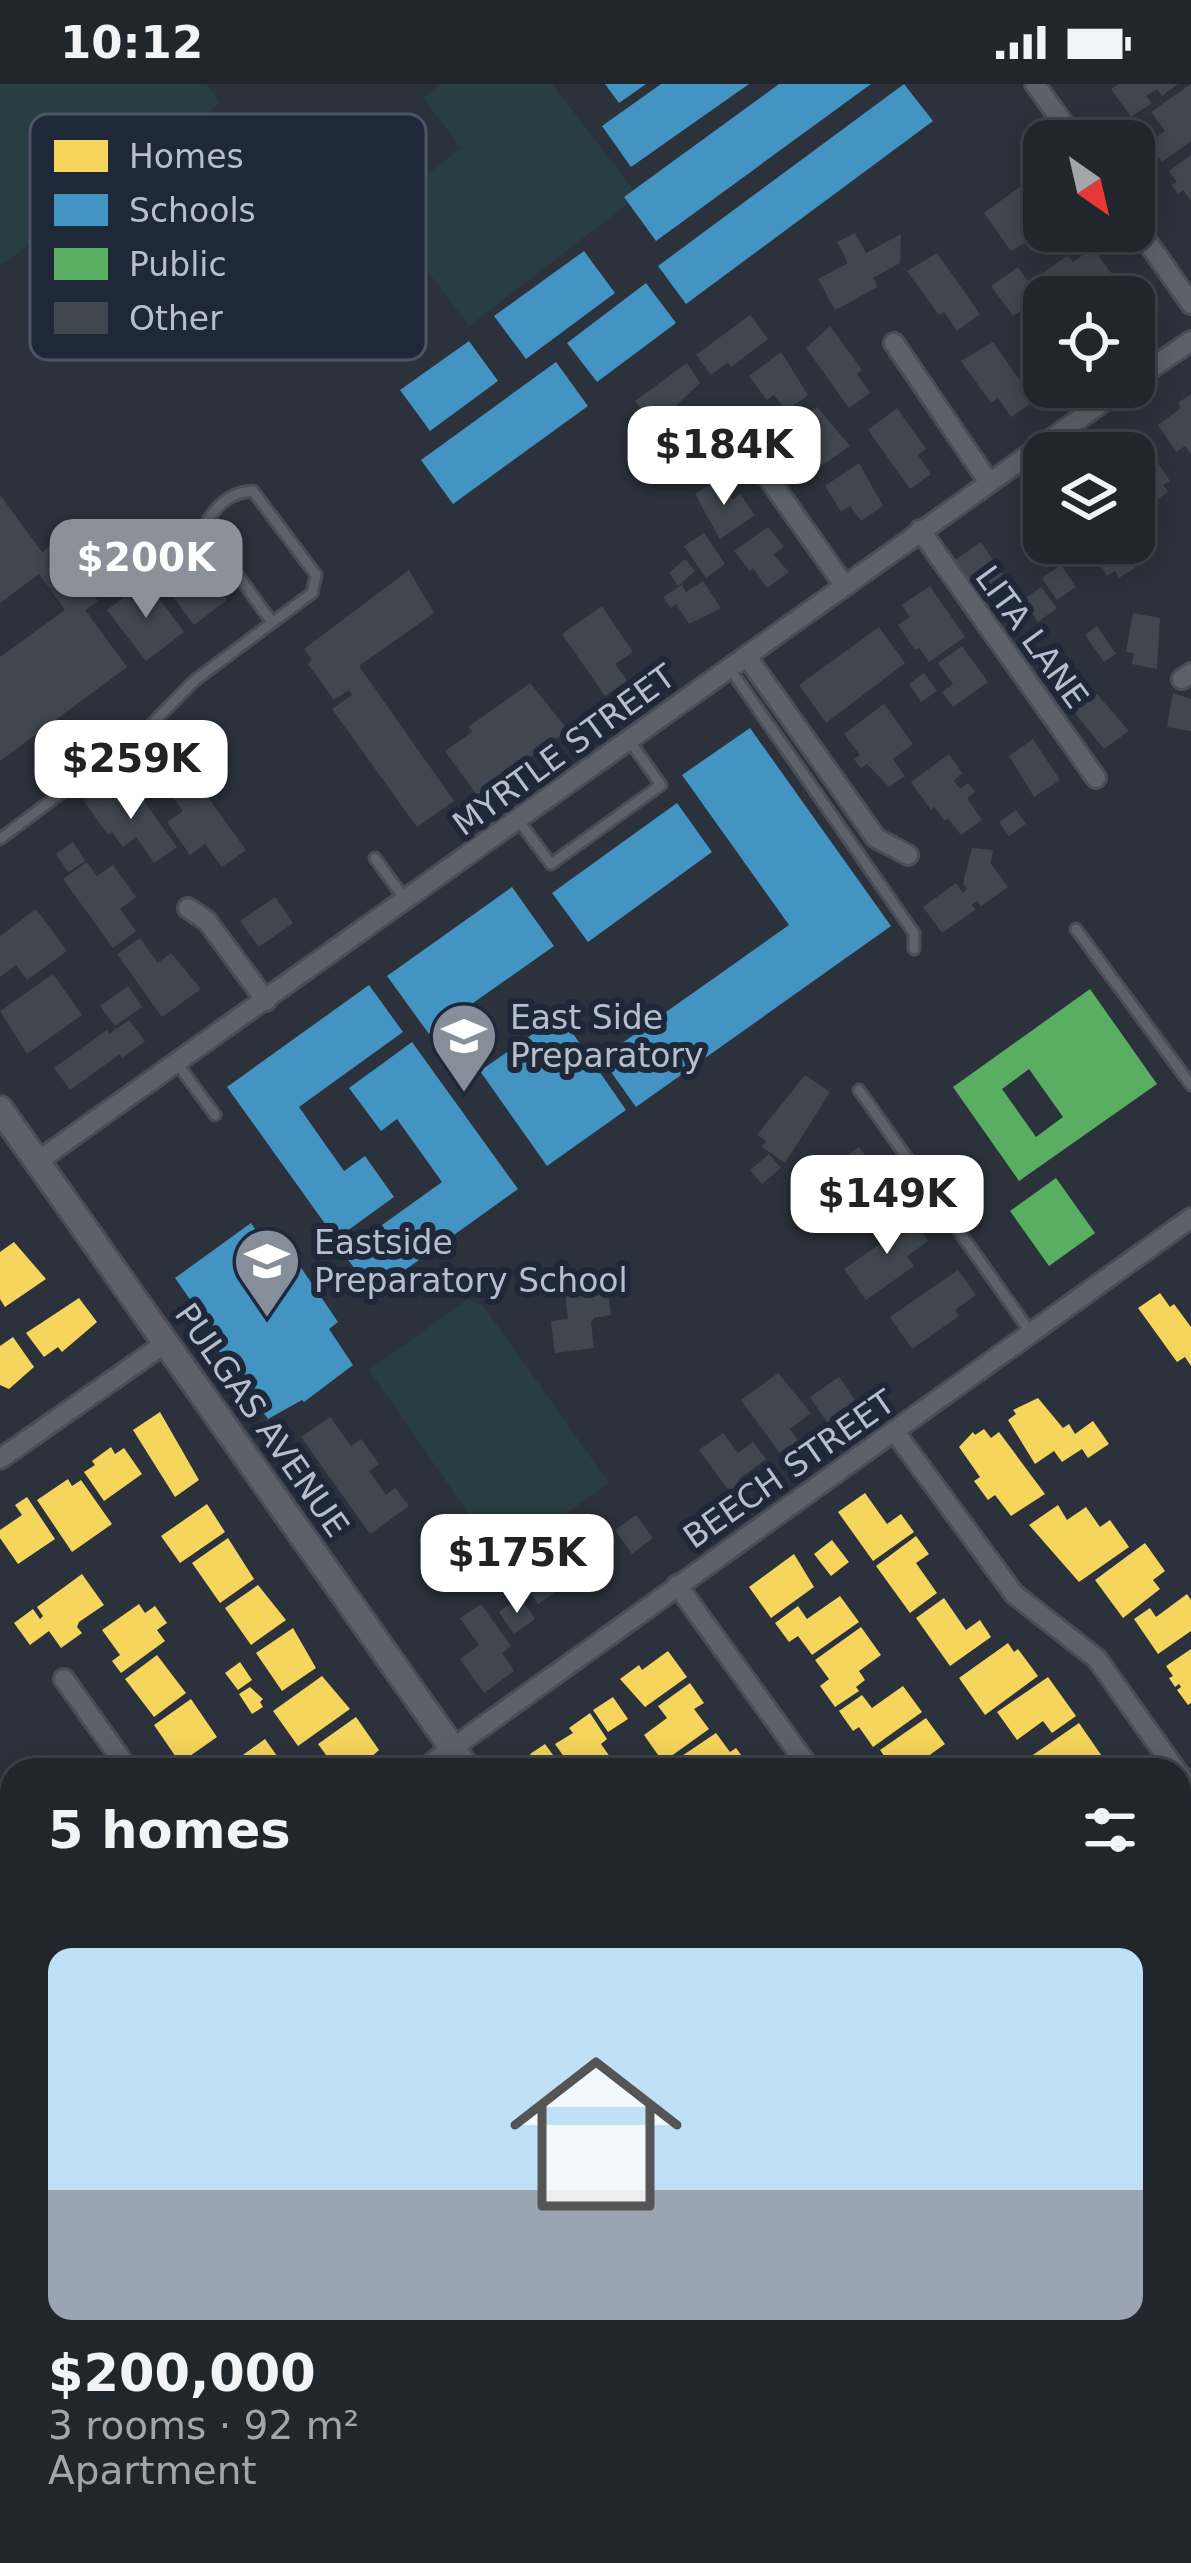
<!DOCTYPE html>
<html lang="en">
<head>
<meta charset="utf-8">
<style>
	body { margin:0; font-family:"DejaVu Sans",sans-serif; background:#292e35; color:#f1f3f6; height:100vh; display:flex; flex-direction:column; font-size:45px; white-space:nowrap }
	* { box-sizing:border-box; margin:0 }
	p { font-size:39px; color:#a2a5aa }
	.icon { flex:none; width:66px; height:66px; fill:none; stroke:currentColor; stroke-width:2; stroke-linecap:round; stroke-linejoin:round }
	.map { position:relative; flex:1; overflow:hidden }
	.panel { position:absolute; left:0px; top:1674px; width:1191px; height:807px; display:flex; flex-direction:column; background:#21262d; border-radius:36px 36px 0 0; box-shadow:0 6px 30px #0003,0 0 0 3px #3e4349 }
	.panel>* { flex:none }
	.needle { width:78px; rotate:146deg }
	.fabs { position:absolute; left:1023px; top:36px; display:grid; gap:24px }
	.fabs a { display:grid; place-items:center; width:132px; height:132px; border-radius:24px; background:#21262d; box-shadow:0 6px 30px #0003,0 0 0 3px #3e4349; font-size:60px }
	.price { position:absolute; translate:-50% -102px; padding:0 27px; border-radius:24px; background:#fff; color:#222; font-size:39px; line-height:78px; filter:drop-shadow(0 3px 6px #0008) }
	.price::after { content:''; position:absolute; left:50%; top:72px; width:36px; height:27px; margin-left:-18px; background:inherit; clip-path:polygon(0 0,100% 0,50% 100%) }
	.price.on { background:#8c9099; color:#fff }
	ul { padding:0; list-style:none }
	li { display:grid; align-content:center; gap:24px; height:636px; padding:0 48px }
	li span { display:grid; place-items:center; height:372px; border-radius:24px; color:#555 }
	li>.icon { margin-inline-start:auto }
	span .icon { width:216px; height:216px; fill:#fffc; stroke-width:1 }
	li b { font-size:51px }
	h2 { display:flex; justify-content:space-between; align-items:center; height:144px; padding:0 48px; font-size:51px }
	.status { display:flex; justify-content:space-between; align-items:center; height:84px; padding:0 60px; background:#21262d; direction:ltr }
	.status svg { height:33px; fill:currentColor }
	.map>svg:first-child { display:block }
</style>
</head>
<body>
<div class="status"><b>10:12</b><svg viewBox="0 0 49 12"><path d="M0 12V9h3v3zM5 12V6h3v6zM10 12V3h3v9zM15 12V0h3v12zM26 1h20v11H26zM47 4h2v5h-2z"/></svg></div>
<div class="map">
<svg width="1191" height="2479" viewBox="0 0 1191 2479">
	<rect width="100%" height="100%" fill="#2c323c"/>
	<path fill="#293e43" d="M 0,0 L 206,0 L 220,19 L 0,182 Z
		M 441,0 L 552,0 L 638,112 L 469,242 L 381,126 L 461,64 L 423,14 Z
		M 468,1215 L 484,1223 L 609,1399 L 501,1476 L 369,1286 Z"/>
	<path fill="#f6d55c" d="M 14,1158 L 46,1195 L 5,1223 L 0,1215 L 0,1168 Z
		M 1160,1209 L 1170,1223 L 1174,1220 L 1191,1243 L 1191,1282 L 1185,1273 L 1177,1278 L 1138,1224 Z
		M 79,1214 L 97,1238 L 62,1268 L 58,1263 L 44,1273 L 26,1249 Z
		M 13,1253 L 34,1283 L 9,1305 L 0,1301 L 0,1262 Z
		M 1038,1314 L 1063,1344 L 1069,1340 L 1075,1350 L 1093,1337 L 1109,1360 L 1088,1374 L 1082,1365 L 1062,1378 L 1054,1367 L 1035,1380 L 1008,1336 L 1016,1330 L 1013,1326 Z
		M 160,1328 L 199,1396 L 175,1413 L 133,1346 Z
		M 984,1345 L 991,1354 L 999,1348 L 1045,1410 L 1011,1432 L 995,1411 L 988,1416 L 974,1397 L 980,1393 L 959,1363 L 973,1348 L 975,1351 Z
		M 111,1363 L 115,1370 L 124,1364 L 142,1390 L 104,1417 L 84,1388 L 95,1381 L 92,1377 Z
		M 68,1395 L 72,1402 L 81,1396 L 112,1440 L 72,1468 L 37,1416 Z
		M 865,1409 L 887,1440 L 901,1430 L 914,1448 L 873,1477 L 838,1428 Z
		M 27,1413 L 55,1455 L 18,1480 L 0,1454 L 0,1446 L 22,1431 L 15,1421 Z
		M 207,1420 L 225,1448 L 180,1479 L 161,1452 Z
		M 1058,1421 L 1067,1436 L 1086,1423 L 1100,1443 L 1110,1436 L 1129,1463 L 1079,1498 L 1029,1441 Z
		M 916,1452 L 929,1470 L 916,1479 L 937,1509 L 910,1529 L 876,1482 Z
		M 228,1454 L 254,1495 L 220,1519 L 192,1479 Z
		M 832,1456 L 849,1478 L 831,1492 L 814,1470 Z
		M 1145,1459 L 1165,1487 L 1153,1496 L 1160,1505 L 1123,1534 L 1095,1496 Z
		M 794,1470 L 814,1503 L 771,1534 L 749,1503 Z
		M 82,1490 L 104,1521 L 79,1538 L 77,1543 L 82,1549 L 61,1564 L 49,1547 L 30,1561 L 14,1539 L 33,1525 L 40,1535 L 43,1532 L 37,1523 Z
		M 258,1501 L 286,1536 L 251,1561 L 225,1524 Z
		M 1187,1510 L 1191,1516 L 1191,1547 L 1158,1570 L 1134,1535 L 1150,1524 L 1156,1533 Z
		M 840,1512 L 859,1538 L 812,1571 L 798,1552 L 789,1558 L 775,1539 L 798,1522 L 807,1535 Z
		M 944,1514 L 966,1546 L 980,1536 L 991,1553 L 950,1582 L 916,1534 Z
		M 139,1520 L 145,1529 L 155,1522 L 167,1539 L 157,1546 L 165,1557 L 121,1589 L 112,1577 L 120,1571 L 102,1546 Z
		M 861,1543 L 881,1571 L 859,1587 L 865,1596 L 856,1603 L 859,1607 L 835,1623 L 820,1602 L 829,1595 L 815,1576 Z
		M 293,1544 L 316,1584 L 282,1607 L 256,1569 Z
		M 1008,1559 L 1014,1568 L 1018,1565 L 1038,1592 L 985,1631 L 959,1594 Z
		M 1191,1565 L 1191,1619 L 1188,1621 L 1177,1606 L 1181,1603 L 1179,1600 L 1175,1603 L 1169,1594 L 1173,1592 L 1166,1582 Z
		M 668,1567 L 687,1593 L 645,1623 L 620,1595 L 639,1581 L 642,1586 Z
		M 157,1571 L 186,1609 L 154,1633 L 125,1595 Z
		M 240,1578 L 252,1596 L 238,1606 L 225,1589 Z
		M 322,1592 L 350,1625 L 298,1662 L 273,1627 Z
		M 1048,1593 L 1076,1632 L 1052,1649 L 1043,1637 L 1017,1656 L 997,1628 Z
		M 690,1599 L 704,1619 L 694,1625 L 709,1645 L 663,1678 L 644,1651 L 667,1634 L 658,1622 Z
		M 903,1602 L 922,1628 L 873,1663 L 859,1643 L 853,1647 L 839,1627 L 862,1611 L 872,1624 Z
		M 250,1603 L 263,1615 L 260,1618 L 263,1623 L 252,1630 L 239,1610 Z
		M 613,1613 L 628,1635 L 608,1648 L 593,1626 Z
		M 191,1615 L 217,1653 L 180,1679 L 154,1641 Z
		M 590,1629 L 607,1655 L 601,1660 L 617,1683 L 613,1686 L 573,1686 L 555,1660 L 573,1649 L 569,1644 Z
		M 356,1633 L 379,1666 L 357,1686 L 337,1686 L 318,1660 Z
		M 926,1634 L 945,1660 L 913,1683 L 915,1686 L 894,1686 L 880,1666 Z
		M 1079,1639 L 1106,1678 L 1094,1686 L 1035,1686 L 1027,1675 Z
		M 716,1649 L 730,1668 L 736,1664 L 750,1683 L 670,1686 L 667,1682 Z
		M 265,1655 L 287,1686 L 228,1686 L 226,1683 Z
		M 545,1660 L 564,1686 L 542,1686 L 530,1670 Z
		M 0,1798 L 12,1814 L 12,1827 L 0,1836 Z
		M 12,1872 L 12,1919 L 0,1902 L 0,1881 Z
		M 4,2055 L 12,2066 L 12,2102 L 0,2111 L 0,2058 Z
		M 1191,2257 L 1191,2298 L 1179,2307 L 1179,2266 Z
		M 12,2312 L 12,2350 L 0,2358 L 0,2321 Z
		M 1191,2380 L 1191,2432 L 1187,2435 L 1179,2423 L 1179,2388 Z
		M 22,2469 L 66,2469 L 73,2479 L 18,2479 L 15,2474 Z
		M 397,2469 L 433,2469 L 425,2475 L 428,2479 L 404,2479 Z
		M 675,2469 L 702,2469 L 709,2479 L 682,2479 Z
		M 720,2469 L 740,2469 L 747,2479 L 716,2479 L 723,2474 Z
		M 808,2469 L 840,2469 L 848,2479 L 805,2479 L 812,2474 Z
		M 898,2469 L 955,2469 L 962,2479 L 916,2479 L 910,2470 L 903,2475 Z
		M 1088,2469 L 1135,2469 L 1142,2479 L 1095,2479 Z"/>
	<path fill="#4393c3" d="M 605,0 L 646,0 L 619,19 Z
		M 661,0 L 749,0 L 631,83 L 602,42 Z
		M 779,0 L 871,0 L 656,157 L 624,113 Z
		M 904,0 L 933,37 L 686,220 L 658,182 Z
		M 584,167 L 615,209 L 526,275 L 494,232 Z
		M 646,199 L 676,239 L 597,298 L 567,259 Z
		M 469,257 L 498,297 L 430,347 L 400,306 Z
		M 556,278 L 588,322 L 453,420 L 421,376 Z
		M 750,644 L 891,842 L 636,1023 L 601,974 L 789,841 L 682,691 Z
		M 677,719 L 712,768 L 588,858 L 552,809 Z
		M 512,803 L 554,862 L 429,950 L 387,892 Z
		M 369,901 L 403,948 L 299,1023 L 344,1087 L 365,1072 L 394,1113 L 336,1155 L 227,1003 Z
		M 560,931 L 626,1026 L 547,1082 L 480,987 Z
		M 412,958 L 518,1105 L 373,1209 L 343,1169 L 442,1098 L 397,1035 L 381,1047 L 349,1004 Z
		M 251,1139 L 278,1178 L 291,1169 L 338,1238 L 329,1245 L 353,1281 L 304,1318 L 302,1316 L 268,1335 L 195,1234 L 200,1230 L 175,1194 Z"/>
	<path fill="#5aae61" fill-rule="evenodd" d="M 1090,905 L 1157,1000 L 1019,1097 L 953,1003 ZM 1029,985 L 1063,1033 L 1036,1053 L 1002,1005 Z
		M 1056,1094 L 1095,1149 L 1049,1182 L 1010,1127 Z"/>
	<path fill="#41474f" d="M 1119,0 L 1178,0 L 1162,12 L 1157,5 L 1146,12 L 1152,19 L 1131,33 L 1111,5 Z
		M 1191,0 L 1191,57 L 1162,78 L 1148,59 L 1165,47 L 1151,28 Z
		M 1191,71 L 1191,117 L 1183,106 L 1178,110 L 1172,101 L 1177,98 L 1169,87 Z
		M 1035,92 L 1044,105 L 1044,148 L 1011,167 L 984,129 Z
		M 855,149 L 866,169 L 901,150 L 900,179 L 873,194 L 878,203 L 835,226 L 818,195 L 848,179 L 837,158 Z
		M 1093,164 L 1112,190 L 1080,213 L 1044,213 L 1044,228 L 1036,216 L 1013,232 L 991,202 L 1018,183 L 1029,199 L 1068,171 L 1073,178 Z
		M 937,169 L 980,230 L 957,247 L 944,228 L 939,231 L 907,187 Z
		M 1116,196 L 1128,213 L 1091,213 Z
		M 750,231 L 768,255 L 731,283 L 728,278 L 711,291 L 696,271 Z
		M 830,242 L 862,286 L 857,290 L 870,309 L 849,324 L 806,264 Z
		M 993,258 L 1034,317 L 1011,333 L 998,314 L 991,319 L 961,277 Z
		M 781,268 L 808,311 L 786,327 L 774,311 L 767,316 L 749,292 Z
		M 687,279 L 700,299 L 666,331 L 656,321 L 645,330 L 635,317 Z
		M 1191,310 L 1191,371 L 1185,362 L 1176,368 L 1158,341 L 1181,324 L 1178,319 Z
		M 817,323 L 850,362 L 817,385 L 799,361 L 807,354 L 797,337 Z
		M 897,324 L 926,365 L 918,371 L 931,390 L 910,405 L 868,346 Z
		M 689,338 L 702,358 L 693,364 L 709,383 L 686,398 L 655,360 Z
		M 1150,367 L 1170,397 L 1163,401 L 1168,408 L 1158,415 L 1154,409 L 1134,423 L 1134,378 Z
		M 859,379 L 883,422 L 861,437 L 850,422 L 841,428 L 825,402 Z
		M 719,394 L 733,416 L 740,410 L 755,431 L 720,455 L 695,410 Z
		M 0,411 L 42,468 L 54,459 L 98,517 L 85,526 L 127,583 L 0,677 L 0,573 L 65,526 L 39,490 L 0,519 Z
		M 1044,411 L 1044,459 L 1068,459 L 1051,471 L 1023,431 L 1024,426 Z
		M 768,443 L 784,463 L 773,470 L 789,488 L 767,504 L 753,484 L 750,487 L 734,467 Z
		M 704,449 L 725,480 L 706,494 L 684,462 Z
		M 981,458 L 1010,501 L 982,515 L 955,476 Z
		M 1097,459 L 1120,459 L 1135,484 L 1119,494 L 1115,487 L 1107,492 L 1096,474 L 1103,469 Z
		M 190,463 L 227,516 L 194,541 L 155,489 Z
		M 685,475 L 695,487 L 678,502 L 669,489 Z
		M 1061,481 L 1076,503 L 1057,516 L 1042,494 Z
		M 409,486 L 434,529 L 359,582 L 454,717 L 417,743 L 332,625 L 352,611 L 349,606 L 334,616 L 308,580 L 312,576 L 304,565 Z
		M 146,497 L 184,548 L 146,577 L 107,526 Z
		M 703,497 L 721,524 L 689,540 L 676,520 L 671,524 L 663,513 L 682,501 L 686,508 Z
		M 930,502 L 965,553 L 929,578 L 919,564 L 915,566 L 898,541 L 910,533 L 902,521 Z
		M 1041,503 L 1057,524 L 1038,538 L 1023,516 Z
		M 602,522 L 633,568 L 615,580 L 627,597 L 605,612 L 562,550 Z
		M 1133,529 L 1160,534 L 1157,585 L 1132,580 L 1134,569 L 1126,568 Z
		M 1097,542 L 1116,570 L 1104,578 L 1085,551 Z
		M 879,543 L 905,579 L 826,639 L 799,601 Z
		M 962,562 L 988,598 L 953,623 L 942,608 L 953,600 L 938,579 Z
		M 924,589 L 937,607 L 921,618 L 909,600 Z
		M 530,599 L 568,646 L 477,711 L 445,667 L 472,648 L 468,643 Z
		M 1173,609 L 1191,615 L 1191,647 L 1167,643 Z
		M 1097,610 L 1129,647 L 1104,665 L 1073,627 Z
		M 884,620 L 913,660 L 893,675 L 905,692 L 889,703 L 867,680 L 861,684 L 854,675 L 860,671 L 844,650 Z
		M 1033,655 L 1060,696 L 1034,713 L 1009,672 Z
		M 949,670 L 962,689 L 954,697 L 960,705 L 968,699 L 975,708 L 967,714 L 982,736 L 961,751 L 948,734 L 945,737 L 934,723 L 931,726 L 911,698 Z
		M 196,697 L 246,766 L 222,783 L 205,760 L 190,771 L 167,738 L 183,727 L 173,713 Z
		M 133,702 L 177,763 L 154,779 L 136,753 L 123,763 L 112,748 L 108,751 L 84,717 L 104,703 L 113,716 Z
		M 1016,726 L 1026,740 L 1009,752 L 999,738 Z
		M 73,758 L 85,777 L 68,788 L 56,770 Z
		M 972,764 L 993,766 L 991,780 L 1008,803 L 981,822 L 977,817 L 972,821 L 975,826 L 942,849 L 923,823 L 956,799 L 963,809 L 967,805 L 963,799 Z
		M 87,778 L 97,792 L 113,781 L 136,813 L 120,825 L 136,847 L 113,864 L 63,795 Z
		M 275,813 L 293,839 L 259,863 L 240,837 Z
		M 36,825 L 67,867 L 27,896 L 16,881 L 0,893 L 0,852 Z
		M 140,854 L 158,879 L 171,869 L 201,905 L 162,933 L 117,870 Z
		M 53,890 L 82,931 L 27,970 L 0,927 Z
		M 128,902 L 142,923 L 115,942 L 100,922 Z
		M 129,936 L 145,957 L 122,974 L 120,970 L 70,1006 L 54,984 L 107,946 L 109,950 Z
		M 805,991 L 830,1008 L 785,1079 L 762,1063 L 766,1057 L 757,1051 Z
		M 859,1063 L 880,1092 L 859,1106 L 866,1117 L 820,1150 L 797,1118 L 838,1089 L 833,1082 Z
		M 769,1070 L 781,1084 L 762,1100 L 750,1086 Z
		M 908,1128 L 928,1157 L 907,1172 L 914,1182 L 866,1216 L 844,1185 L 887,1155 L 881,1147 Z
		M 958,1186 L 976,1211 L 955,1226 L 959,1232 L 912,1265 L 890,1233 Z
		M 606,1189 L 611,1231 L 594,1234 L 591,1239 L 594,1264 L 555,1269 L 551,1237 L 568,1235 L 563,1194 Z
		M 778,1289 L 811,1329 L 790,1345 L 802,1362 L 784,1375 L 741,1316 Z
		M 839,1293 L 855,1316 L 848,1322 L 852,1327 L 827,1338 L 810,1313 Z
		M 330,1333 L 351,1362 L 361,1355 L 379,1380 L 369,1387 L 386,1411 L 395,1404 L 409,1422 L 370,1450 L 301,1353 Z
		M 723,1349 L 738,1369 L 753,1358 L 766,1375 L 739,1395 L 744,1402 L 732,1411 L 699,1366 Z
		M 636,1431 L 653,1454 L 632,1470 L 615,1446 Z
		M 583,1444 L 596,1462 L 558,1489 L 566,1500 L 538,1520 L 517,1490 Z
		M 520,1513 L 535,1535 L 514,1550 L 499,1528 Z
		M 481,1520 L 511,1562 L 502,1569 L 514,1587 L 484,1609 L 460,1575 L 479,1561 L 460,1534 Z"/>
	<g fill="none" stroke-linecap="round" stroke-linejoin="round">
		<g stroke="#494d55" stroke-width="15">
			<path id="service" d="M 730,585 L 914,849 L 914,865
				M 518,736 L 551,780 L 661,701 L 629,656
				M 0,755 L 148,644 L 194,597 L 312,509 L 316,491 L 253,407 C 232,408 218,419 207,438 L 211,454 L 271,537
				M 375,774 L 406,817
				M 1076,845 L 1191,1001
				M 177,979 L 215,1031
				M 859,1006 L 1031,1249"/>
		</g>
		<g stroke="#494d55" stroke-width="24">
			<path id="minor" d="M 1035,0 L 1076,57
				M 1134,139 L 1191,220
				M 894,259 L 988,397
				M 1134,296 L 1191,257
				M 741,355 L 844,501
				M 920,446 L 1096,694
				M 747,573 L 876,754 L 908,771
				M 1182,595 L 1191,589
				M 188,824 L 207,837 L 266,917
				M 38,1077 L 1124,303
				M 894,1347 L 1014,1510 L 1097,1575 L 1176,1686
				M 0,1375 L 167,1258
				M 677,1501 L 811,1686
				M 64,1595 L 129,1686
				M 422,1686 L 1191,1134
				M 1179,1690 L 1191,1707
				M 0,1986 L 12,1977
				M 1179,2020 L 1191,2012
				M 0,2420 L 12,2412
				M 534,2479 L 548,2469"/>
		</g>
		<g stroke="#494d55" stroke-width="30">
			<path id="tertiary" d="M 0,1025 L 468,1686
				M 1015,2469 L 1022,2479"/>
		</g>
		<use href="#service" stroke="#5d6169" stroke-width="9"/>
		<use href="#minor" stroke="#5d6169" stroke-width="18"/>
		<use href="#tertiary" stroke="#5d6169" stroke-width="24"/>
	</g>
	<defs>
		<g id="school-pin" transform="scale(3.45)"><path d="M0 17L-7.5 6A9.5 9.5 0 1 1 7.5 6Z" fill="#868e9a" stroke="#1f2838"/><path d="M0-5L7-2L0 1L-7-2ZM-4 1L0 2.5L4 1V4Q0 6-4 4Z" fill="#fff"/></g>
	</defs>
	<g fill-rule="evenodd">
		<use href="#school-pin" x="464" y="952"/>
		<use href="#school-pin" x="267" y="1177"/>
	</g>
	<g text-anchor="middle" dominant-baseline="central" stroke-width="12" stroke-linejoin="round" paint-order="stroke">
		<g font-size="33" fill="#b7bfcc" stroke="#1f2838">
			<text transform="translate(1032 553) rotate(54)">LITA LANE</text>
			<text transform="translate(564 666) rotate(-36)">MYRTLE STREET</text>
			<text transform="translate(262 1336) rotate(55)">PULGAS AVENUE</text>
			<text transform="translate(789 1385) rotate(-35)">BEECH STREET</text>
		</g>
		<g font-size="33" fill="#b7bfcc" stroke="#1f2838" text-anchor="start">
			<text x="510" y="933">East Side<tspan x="510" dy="38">Preparatory</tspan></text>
			<text x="314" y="1158">Eastside<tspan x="314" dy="38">Preparatory School</tspan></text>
		</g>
	</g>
	<rect x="30" y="30" width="396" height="246" rx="18" fill="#1f2838" stroke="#4d5564" stroke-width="3"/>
	<rect x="54" y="56" width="54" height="32" fill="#f6d55c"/>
	<rect x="54" y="110" width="54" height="32" fill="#4393c3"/>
	<rect x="54" y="164" width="54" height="32" fill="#5aae61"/>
	<rect x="54" y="218" width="54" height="32" fill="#41474f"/>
	<g font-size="33" fill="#b7bfcc">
		<text x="129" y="84">Homes</text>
		<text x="129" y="138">Schools</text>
		<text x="129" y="192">Public</text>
		<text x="129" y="246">Other</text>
	</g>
</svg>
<div class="fabs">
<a><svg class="needle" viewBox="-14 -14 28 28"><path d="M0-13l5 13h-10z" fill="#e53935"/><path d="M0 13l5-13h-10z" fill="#a2a5aa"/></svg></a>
<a><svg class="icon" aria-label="locate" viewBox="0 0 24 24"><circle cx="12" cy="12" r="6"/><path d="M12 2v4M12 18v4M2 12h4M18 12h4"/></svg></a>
<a><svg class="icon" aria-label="layers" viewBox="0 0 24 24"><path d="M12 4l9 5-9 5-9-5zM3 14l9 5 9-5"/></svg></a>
</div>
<b class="price" style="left:724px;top:424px">$184K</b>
<b class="price on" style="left:146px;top:537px">$200K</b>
<b class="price" style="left:131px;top:738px">$259K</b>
<b class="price" style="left:887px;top:1173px">$149K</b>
<b class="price" style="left:517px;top:1532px">$175K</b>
<section class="panel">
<h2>5 homes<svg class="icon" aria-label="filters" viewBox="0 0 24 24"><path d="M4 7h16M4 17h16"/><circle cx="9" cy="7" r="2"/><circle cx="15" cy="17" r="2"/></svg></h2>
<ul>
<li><span style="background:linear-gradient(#bfe0f5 65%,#9aa5b1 0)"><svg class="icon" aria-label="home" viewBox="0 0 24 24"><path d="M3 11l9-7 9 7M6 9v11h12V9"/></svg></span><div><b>$200,000</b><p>3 rooms · 92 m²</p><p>Apartment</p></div></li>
</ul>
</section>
</div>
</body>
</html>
